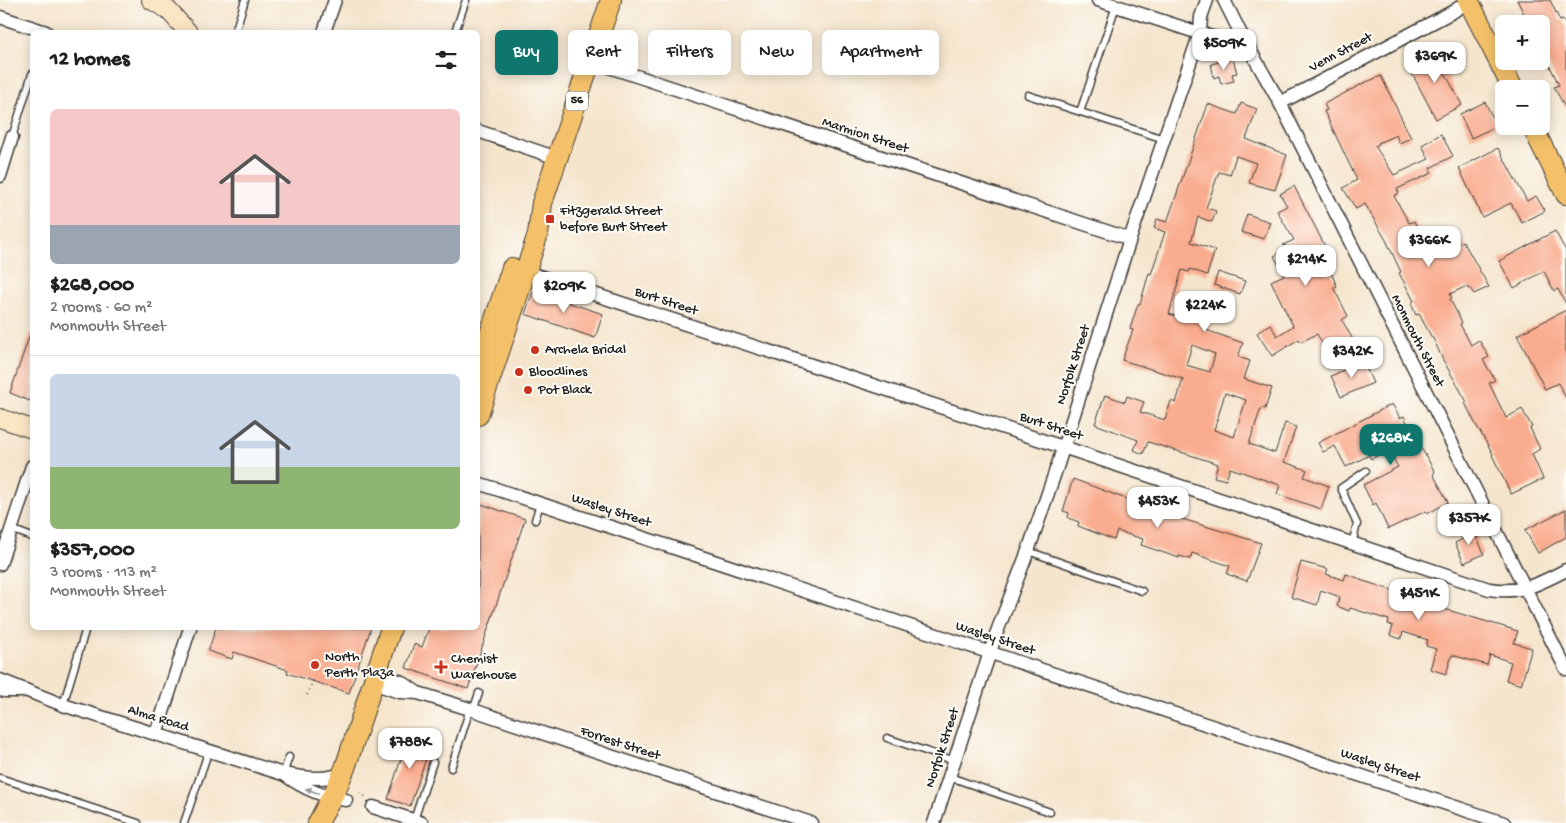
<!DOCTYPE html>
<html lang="en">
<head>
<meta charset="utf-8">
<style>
	body { margin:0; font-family:"Gochi Hand",sans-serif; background:#f6f6f6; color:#202124; height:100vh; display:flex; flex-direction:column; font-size:19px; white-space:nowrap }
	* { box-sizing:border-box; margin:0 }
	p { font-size:16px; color:#757577 }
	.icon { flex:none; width:28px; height:28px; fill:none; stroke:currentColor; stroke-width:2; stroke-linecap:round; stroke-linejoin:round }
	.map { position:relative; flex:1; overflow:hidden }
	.panel { position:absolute; left:30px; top:30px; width:450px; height:600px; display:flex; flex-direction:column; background:#fff; border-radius:8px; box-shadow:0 2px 12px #0003 }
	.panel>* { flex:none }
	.guide { position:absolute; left:495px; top:30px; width:475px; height:45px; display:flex; gap:10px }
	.buttons { position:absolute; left:1495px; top:15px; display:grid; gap:10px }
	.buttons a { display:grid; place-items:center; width:55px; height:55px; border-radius:8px; background:#fff; box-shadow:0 2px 12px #0003; font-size:25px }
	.price { position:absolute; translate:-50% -42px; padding:0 11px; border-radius:10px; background:#fff; color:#222; font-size:16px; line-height:32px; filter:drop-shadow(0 1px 2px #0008) }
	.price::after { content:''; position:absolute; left:50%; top:30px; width:15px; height:11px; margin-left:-8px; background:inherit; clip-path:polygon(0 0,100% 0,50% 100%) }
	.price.current { background:#0f766e; color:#fff }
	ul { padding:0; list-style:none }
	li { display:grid; align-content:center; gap:10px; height:265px; padding:0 20px }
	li+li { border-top:1px solid #e0e0e0 }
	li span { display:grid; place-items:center; height:155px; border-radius:8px; color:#555 }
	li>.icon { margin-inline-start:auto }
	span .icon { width:90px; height:90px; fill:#fffc; stroke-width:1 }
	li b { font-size:21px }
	h2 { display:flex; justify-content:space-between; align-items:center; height:60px; padding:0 20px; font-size:21px }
	.pill { padding:0 18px; border-radius:8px; background:#fff; box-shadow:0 2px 12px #0003; font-size:18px; line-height:45px }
	.pill.current { background:#0f766e; color:#fff }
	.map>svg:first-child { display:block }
</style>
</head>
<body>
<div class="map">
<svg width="1566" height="823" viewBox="0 0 1566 823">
	<rect width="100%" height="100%" fill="#fdfcf7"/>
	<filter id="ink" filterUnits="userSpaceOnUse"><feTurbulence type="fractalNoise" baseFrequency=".02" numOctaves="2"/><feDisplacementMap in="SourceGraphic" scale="10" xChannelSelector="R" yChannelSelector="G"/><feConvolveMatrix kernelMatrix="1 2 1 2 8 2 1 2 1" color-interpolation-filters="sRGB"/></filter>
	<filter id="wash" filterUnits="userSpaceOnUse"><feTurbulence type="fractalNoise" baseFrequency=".0096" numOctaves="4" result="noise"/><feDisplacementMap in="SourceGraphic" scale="20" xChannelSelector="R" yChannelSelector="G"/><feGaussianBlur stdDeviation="1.12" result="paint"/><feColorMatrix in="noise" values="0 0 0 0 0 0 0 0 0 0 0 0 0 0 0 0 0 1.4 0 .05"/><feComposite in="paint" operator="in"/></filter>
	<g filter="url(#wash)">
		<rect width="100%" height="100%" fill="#f5e5cd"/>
		<g id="blocks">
			<path fill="#f9ac8e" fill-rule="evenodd" d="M 1517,0 L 1550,0 L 1560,21 L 1563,20 L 1566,26 L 1566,109 L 1554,87 L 1559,85 L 1546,58 L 1541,60 L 1541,18 L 1529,24 Z
				M 1433,50 L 1462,105 L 1436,119 L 1407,64 Z
				M 1233,59 L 1237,73 L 1232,74 L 1234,81 L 1221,84 L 1219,76 L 1214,78 L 1211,64 Z
				M 1381,76 L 1411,138 L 1399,143 L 1396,135 L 1378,143 L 1379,144 L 1375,146 L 1394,175 L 1429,159 L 1422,145 L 1441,134 L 1453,156 L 1430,168 L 1432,173 L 1397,189 L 1399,193 L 1394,196 L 1409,223 L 1414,221 L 1431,258 L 1463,241 L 1489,287 L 1474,294 L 1470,288 L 1468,289 L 1467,286 L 1450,294 L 1452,298 L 1450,299 L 1462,323 L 1460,324 L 1471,345 L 1479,340 L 1489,357 L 1483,360 L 1495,380 L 1489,383 L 1506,418 L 1522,409 L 1532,427 L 1530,428 L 1540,449 L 1532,454 L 1543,479 L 1511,494 L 1492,455 L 1493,454 L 1475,423 L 1465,403 L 1467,402 L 1443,360 L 1433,338 L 1432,338 L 1419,314 L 1416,315 L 1411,303 L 1414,301 L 1399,273 L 1401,272 L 1386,240 L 1365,204 L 1356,209 L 1343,188 L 1357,180 L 1324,111 L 1327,110 L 1324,104 L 1364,83 Z
				M 1485,102 L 1497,126 L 1471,138 L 1460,114 Z
				M 1241,103 L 1257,109 L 1246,139 L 1287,155 L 1275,190 L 1249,183 L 1256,163 L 1236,156 L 1230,175 L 1219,172 L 1206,208 L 1216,211 L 1212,222 L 1198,217 L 1191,242 L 1215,250 L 1207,275 L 1190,269 L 1189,272 L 1182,270 L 1169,314 L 1186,319 L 1187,316 L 1208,323 L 1206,330 L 1243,343 L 1238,357 L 1250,361 L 1244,379 L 1272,388 L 1265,409 L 1261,408 L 1249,444 L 1275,453 L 1285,423 L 1296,427 L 1284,462 L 1307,470 L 1304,477 L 1329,486 L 1321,509 L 1277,494 L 1280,485 L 1230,468 L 1226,480 L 1214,477 L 1218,464 L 1187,454 L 1148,442 L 1143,454 L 1134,450 L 1138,440 L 1095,424 L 1105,395 L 1125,402 L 1127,396 L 1144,402 L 1140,412 L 1165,420 L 1171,401 L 1176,403 L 1183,379 L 1122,360 L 1133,330 L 1130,329 L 1138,304 L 1140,304 L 1149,273 L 1151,274 L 1165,232 L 1154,228 L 1157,219 L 1167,222 L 1208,104 L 1237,114 ZM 1192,345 L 1215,354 L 1210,372 L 1186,365 ZM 1225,393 L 1246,400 L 1234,437 L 1214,430 Z
				M 1498,148 L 1527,201 L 1536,196 L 1545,211 L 1522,223 L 1511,203 L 1482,217 L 1459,168 Z
				M 1294,186 L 1326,248 L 1316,253 L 1327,275 L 1331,273 L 1337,286 L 1333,287 L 1348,316 L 1342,320 L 1356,345 L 1331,359 L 1317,334 L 1301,342 L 1299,339 L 1272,356 L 1257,333 L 1270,324 L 1277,336 L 1293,326 L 1271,281 L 1284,275 L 1274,256 L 1290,248 L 1283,245 L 1294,240 L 1277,211 L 1287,206 L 1280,194 Z
				M 1247,214 L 1270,222 L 1264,239 L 1241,232 Z
				M 1555,231 L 1566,251 L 1566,304 L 1558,289 L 1554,291 L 1544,271 L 1514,288 L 1499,261 Z
				M 1218,272 L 1245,281 L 1240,294 L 1214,285 Z
				M 533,291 L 603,314 L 595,338 L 525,314 Z
				M 1566,310 L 1566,398 L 1558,383 L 1545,389 L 1517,335 Z
				M 31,331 L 32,332 L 32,394 L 30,401 L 10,393 Z
				M 1363,361 L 1373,383 L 1341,397 L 1331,376 Z
				M 1392,404 L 1400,418 L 1404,416 L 1418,447 L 1420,446 L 1435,472 L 1433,474 L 1448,502 L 1427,514 L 1426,511 L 1388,529 L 1376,503 L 1373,505 L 1363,485 L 1398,467 L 1388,450 L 1371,459 L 1369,455 L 1346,467 L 1335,446 L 1323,452 L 1318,443 Z
				M 1073,479 L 1169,515 L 1261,543 L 1247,581 L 1227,574 L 1230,566 L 1192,553 L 1190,559 L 1179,556 L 1179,558 L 1141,545 L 1143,539 L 1117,531 L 1114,540 L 1078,526 L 1079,522 L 1068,518 L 1069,513 L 1063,511 Z
				M 478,503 L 525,519 L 468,689 L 406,668 L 414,644 L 422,647 L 429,628 L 478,628 Z
				M 1566,509 L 1566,537 L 1538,553 L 1525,530 Z
				M 1473,528 L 1484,554 L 1464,563 L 1455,543 L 1463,539 L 1460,534 Z
				M 1301,562 L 1328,569 L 1326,574 L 1344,580 L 1346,574 L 1361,579 L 1360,580 L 1398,592 L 1399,591 L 1442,605 L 1441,608 L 1518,631 L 1514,643 L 1532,648 L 1521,685 L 1506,680 L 1511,662 L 1490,655 L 1487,665 L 1452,655 L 1446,674 L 1430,669 L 1436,649 L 1426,646 L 1428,640 L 1403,632 L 1401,639 L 1390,635 L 1393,626 L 1388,624 L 1389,620 L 1350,608 L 1349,611 L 1337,606 L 1340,597 L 1321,590 L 1317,605 L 1291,597 Z
				M 216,628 L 371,628 L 349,693 L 287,673 L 288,670 L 234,652 L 232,659 L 208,651 Z
				M 409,734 L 432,741 L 410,806 L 388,799 Z"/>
		</g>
	</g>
	<g filter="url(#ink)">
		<use href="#blocks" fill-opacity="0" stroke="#3d3a37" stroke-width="1"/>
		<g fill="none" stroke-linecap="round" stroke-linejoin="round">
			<g stroke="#3d3a37" stroke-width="9">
				<path id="lane" d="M 235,32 L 245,0
					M 455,32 L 466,0
					M 1028,95 L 1164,139
					M 1080,112 L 1116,6
					M 12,137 L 32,74
					M 535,520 L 540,504
					M 11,529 L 32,537
					M 1352,544 L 1357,524 L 1341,488 L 1366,471
					M 1028,551 L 1142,591
					M 63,705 L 86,628
					M 473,711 L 479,693
					M 887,738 L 955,761
					M 451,768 L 470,709
					M 283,774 L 289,757
					M 950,777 L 1050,812
					M 0,778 L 138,823
					M 414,820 L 433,762
					M 184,823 L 209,750"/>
			</g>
			<g stroke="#3d3a37" stroke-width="15">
				<path id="street" d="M 1098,0 L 1208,36 L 1231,41 L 1242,36
					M 1224,0 L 1242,36 L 1280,103 L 1566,669
					M 0,17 L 46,32
					M 324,32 L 335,0
					M 591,61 L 1130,239
					M 1280,103 L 1454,11 L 1470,0
					M 478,131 L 557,158
					M 0,176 L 12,137
					M 526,272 L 1078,452 L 1489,589 C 1521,594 1539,584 1566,570
					M 478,483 L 1504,823
					M 0,564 L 32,466
					M 376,672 L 402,682 L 416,692
					M 0,680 L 63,705 L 283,774 C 304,777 322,782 343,773
					M 373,683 L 399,692 L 418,693 L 470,709 L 811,823
					M 0,690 L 5,691 L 22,691
					M 156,734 L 190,628
					M 285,775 C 304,789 323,797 346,800
					M 373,807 L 422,823
					M 934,823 L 995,637 L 1028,551 L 1058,464 L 1130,239 L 1200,33 L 1201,17 L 1207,0"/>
			</g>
			<g stroke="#3d3a37" stroke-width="20">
				<path id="secondary" d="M 151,0 L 168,10 L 188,32
					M 0,418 L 32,429"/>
			</g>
			<g stroke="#3d3a37" stroke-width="22">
				<path id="primary" d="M 1468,0 L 1513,89
					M 1532,126 L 1566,194
					M 478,370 L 512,268
					M 478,415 L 538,234 L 542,203 L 611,0
					M 318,823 L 336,789 L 345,768 L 391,628"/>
			</g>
			<path stroke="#3d3a37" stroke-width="2" stroke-dasharray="1 4" stroke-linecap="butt" d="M 307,695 L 313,680
				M 361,792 L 365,797"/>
			<use href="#lane" stroke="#fff" stroke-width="6"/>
			<use href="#street" stroke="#fff" stroke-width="12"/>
			<use href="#secondary" stroke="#fbe6c4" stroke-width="18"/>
			<use href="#primary" stroke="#f4c16b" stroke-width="20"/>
		</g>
		<defs><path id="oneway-solid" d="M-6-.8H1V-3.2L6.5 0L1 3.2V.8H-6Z" transform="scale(1.25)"/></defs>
		<use fill="#999" href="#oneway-solid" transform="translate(312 791) rotate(-160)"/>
	</g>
	<g fill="#c8321e" stroke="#fdfcf7" stroke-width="2">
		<rect x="545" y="214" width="10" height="10" rx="2.5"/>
		<circle cx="535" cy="350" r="5"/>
		<circle cx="519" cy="372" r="5"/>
		<circle cx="528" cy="390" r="5"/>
		<circle cx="315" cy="665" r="5"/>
		<path d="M438.5 659.5h5v5h5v5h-5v5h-5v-5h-5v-5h5z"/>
	</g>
	<g text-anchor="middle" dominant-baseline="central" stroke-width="4" stroke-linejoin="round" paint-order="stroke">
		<rect fill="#fdfcf7" stroke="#605f5e" stroke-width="1" x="566" y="91.5" width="22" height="19" rx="4"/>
		<g font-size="12" font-weight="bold" fill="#1c1c1c">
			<text x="577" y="101">56</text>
		</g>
		<g font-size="14" fill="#1c1c1c" stroke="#fdfcf7">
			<text transform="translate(1341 53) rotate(-28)">Venn Street</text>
			<text transform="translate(865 136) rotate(18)">Marmion Street</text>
			<text transform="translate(666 302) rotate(18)">Burt Street</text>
			<text transform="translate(1417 341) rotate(63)">Monmouth Street</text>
			<text transform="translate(1074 365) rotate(-72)">Norfolk Street</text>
			<text transform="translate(1051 427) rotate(18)">Burt Street</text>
			<text transform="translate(611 511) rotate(18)">Wasley Street</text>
			<text transform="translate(995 639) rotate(18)">Wasley Street</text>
			<text transform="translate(158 719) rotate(17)">Alma Road</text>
			<text transform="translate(620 744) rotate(18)">Forrest Street</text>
			<text transform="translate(943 748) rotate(-72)">Norfolk Street</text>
			<text transform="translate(1380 766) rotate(18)">Wasley Street</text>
		</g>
		<g font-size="14" fill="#1c1c1c" stroke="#fdfcf7" text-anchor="start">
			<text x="560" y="211">Fitzgerald Street<tspan x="560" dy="16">before Burt Street</tspan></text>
			<text x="545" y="350">Archela Bridal</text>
			<text x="529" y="372">Bloodlines</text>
			<text x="538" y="390">Pot Black</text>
			<text x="325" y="657">North<tspan x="325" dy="16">Perth Plaza</tspan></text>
			<text x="451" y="659">Chemist<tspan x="451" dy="16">Warehouse</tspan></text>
		</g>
	</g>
</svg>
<div class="buttons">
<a>+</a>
<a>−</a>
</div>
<b class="price" style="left:1224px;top:71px">$509K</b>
<b class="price" style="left:1435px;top:84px">$369K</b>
<b class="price" style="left:1429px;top:268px">$366K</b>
<b class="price" style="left:1306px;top:287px">$214K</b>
<b class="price" style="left:564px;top:314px">$209K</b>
<b class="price" style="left:1205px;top:333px">$224K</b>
<b class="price" style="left:1352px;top:379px">$342K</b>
<b class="price current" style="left:1391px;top:466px">$268K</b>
<b class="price" style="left:1158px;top:529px">$453K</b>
<b class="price" style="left:1469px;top:546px">$357K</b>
<b class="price" style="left:1419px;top:621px">$451K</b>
<b class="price" style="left:410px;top:770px">$788K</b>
<div class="guide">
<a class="pill current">Buy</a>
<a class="pill">Rent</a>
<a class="pill">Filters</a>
<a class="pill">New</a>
<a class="pill">Apartment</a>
</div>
<section class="panel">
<h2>12 homes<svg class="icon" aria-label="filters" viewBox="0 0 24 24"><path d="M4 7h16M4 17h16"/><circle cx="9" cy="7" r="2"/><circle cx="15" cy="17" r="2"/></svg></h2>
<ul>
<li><span style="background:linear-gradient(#f6c9c9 75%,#9aa5b1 0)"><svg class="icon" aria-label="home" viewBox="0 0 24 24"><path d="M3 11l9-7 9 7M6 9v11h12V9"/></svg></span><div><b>$268,000</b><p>2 rooms · 60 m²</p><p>Monmouth Street</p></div></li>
<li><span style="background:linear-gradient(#c9d6e8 60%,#8fb573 0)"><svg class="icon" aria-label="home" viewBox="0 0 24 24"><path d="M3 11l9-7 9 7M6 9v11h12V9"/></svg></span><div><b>$357,000</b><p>3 rooms · 113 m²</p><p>Monmouth Street</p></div></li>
</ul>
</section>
</div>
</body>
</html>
